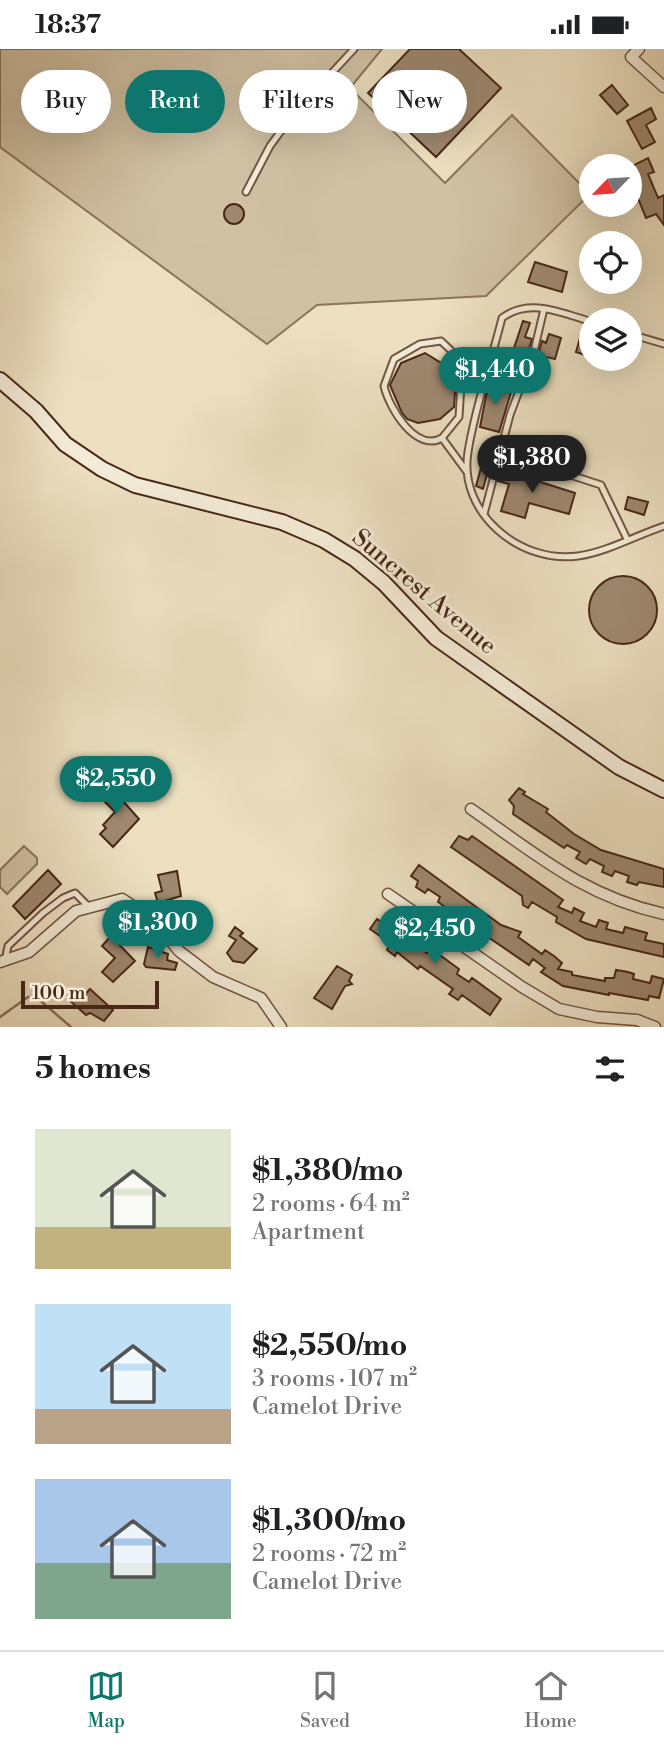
<!DOCTYPE html>
<html lang="en">
<head>
<meta charset="utf-8">
<style>
	body { margin:0; font-family:"Libre Bodoni",serif; background:#f6f6f6; color:#202124; height:100vh; display:flex; flex-direction:column; font-size:26px; white-space:nowrap }
	* { box-sizing:border-box; margin:0 }
	p { font-size:23px; color:#757577 }
	.icon { flex:none; width:38px; height:38px; fill:none; stroke:currentColor; stroke-width:2; stroke-linecap:round; stroke-linejoin:round }
	.map { position:relative; height:978px; overflow:hidden }
	.drawer { display:flex; flex-direction:column; background:#fff; flex:1 }
	.drawer>* { flex:none }
	.hud { position:absolute; left:21px; top:21px; width:623px; height:63px; display:flex; gap:14px }
	.needle { width:46px; rotate:245deg }
	.tools { position:absolute; left:579px; top:105px; display:grid; gap:14px }
	.tools a { display:grid; place-items:center; width:63px; height:63px; border-radius:50%; background:#fff; box-shadow:0 7px 28px #0002; font-size:35px }
	.scale { position:absolute; left:21px; bottom:18px; width:138px; box-sizing:border-box; padding-left:7px; border:4px solid #492818; border-top:0; font-size:19px; line-height:24px; white-space:nowrap; color:#492818; -webkit-text-stroke:5px #f3ebd7; paint-order:stroke }
	.price { position:absolute; translate:-50% -60px; padding:0 16px; border-radius:24px; background:#0f766e; color:#fff; font-size:23px; line-height:46px; filter:drop-shadow(0 2px 4px #0008) }
	.price::after { content:''; position:absolute; left:50%; top:42px; width:21px; height:16px; margin-left:-10px; background:inherit; clip-path:polygon(0 0,100% 0,50% 100%) }
	.price.selected { background:#222; color:#fff }
	ul { padding:0; list-style:none }
	li { display:flex; align-items:center; gap:21px; height:175px; padding:0 35px }
	li span { display:grid; place-items:center; flex:none; width:196px; height:140px; border-radius:0px; color:#555 }
	li>.icon { margin-inline-start:auto }
	span .icon { width:84px; height:84px; fill:#fffc; stroke-width:1 }
	li b { font-size:30px }
	h2 { display:flex; justify-content:space-between; align-items:center; height:84px; padding:0 35px; font-size:30px }
	.chip { padding:0 24px; border-radius:32px; background:#fff; box-shadow:0 7px 28px #0002; font-size:24px; line-height:63px }
	.chip.selected { background:#0f766e; color:#fff }
	.status { display:flex; justify-content:space-between; align-items:center; height:49px; padding:0 35px; background:#fff; direction:ltr }
	.status svg { height:19px; fill:currentColor }
	.dock { display:flex; justify-content:space-around; align-items:center; height:98px; border-top:2px solid #e0e0e0; background:#fff; font-size:19px; color:#757577 }
	.dock a { display:grid; justify-items:center; gap:4px }
	.dock .selected { color:#0f766e }
	.map>svg:first-child { display:block }
</style>
</head>
<body>
<div class="status"><b>18:37</b><svg viewBox="0 0 49 12"><path d="M0 12V9h3v3zM5 12V6h3v6zM10 12V3h3v9zM15 12V0h3v12zM26 1h20v11H26zM47 4h2v5h-2z"/></svg></div>
<div class="map">
<svg width="664" height="978" viewBox="0 0 664 978">
	<rect width="100%" height="100%" fill="#ece0c1"/>
	<filter id="stains"><feTurbulence type="fractalNoise" baseFrequency=".00286" numOctaves="4"/><feColorMatrix values="0 0 0 0 .2 0 0 0 0 .09 0 0 0 0 .02 0 0 0 .5 -.17"/></filter>
	<radialGradient id="worn" r=".72"><stop offset=".6" stop-color="#630" stop-opacity="0"/><stop offset="1" stop-color="#630" stop-opacity=".3"/></radialGradient>
	<path fill="#d0c1a4" stroke="#8c745e" stroke-width="2" d="M 0,0 L 382,0 L 350,39 L 445,134 L 512,66 L 590,145 L 486,247 L 317,256 L 267,295 L 0,98 Z
		M 24,797 L 37,809 L 37,815 L 7,845 L 0,838 L 0,821 Z"/>
	<g fill="none" stroke-linecap="round" stroke-linejoin="round">
		<path stroke="#8a715b" stroke-width="2.5" d="M 0,968 L 28,948 L 36,948 L 71,978"/>
	</g>
	<path fill="#9e8870" stroke="#492818" stroke-width="2" d="M 410,0 L 459,0 L 501,39 L 436,108 L 368,44 Z
		M 612,36 L 628,56 L 617,65 L 600,46 Z
		M 651,59 L 656,70 L 646,76 L 655,93 L 642,100 L 627,72 Z
		M 648,109 L 654,123 L 648,125 L 658,149 L 664,146 L 664,176 L 656,165 L 646,169 L 633,137 L 630,139 L 630,118 Z
		M224 165a10 10 0 1 1 20 0a10 10 0 1 1-20 0Z
		M 535,213 L 567,223 L 562,243 L 528,233 Z
		M 523,272 L 530,274 L 525,288 L 532,290 L 527,306 L 513,302 Z
		M 583,278 L 592,281 L 585,306 L 576,303 Z
		M 549,285 L 561,289 L 555,310 L 538,306 L 542,292 L 546,294 Z
		M 425,304 L 451,320 L 456,330 L 454,358 L 440,370 L 418,374 L 407,370 L 402,364 L 390,336 L 401,314 Z
		M 492,334 L 512,340 L 499,383 L 480,378 L 487,342 L 490,342 Z
		M 486,401 L 493,403 L 483,440 L 476,437 Z
		M 502,415 L 511,418 L 509,423 L 575,444 L 569,465 L 529,454 L 525,469 L 501,462 L 509,435 L 498,432 Z
		M 628,448 L 648,453 L 644,466 L 625,460 Z
		M589 561a34 34 0 1 1 68 0a34 34 0 1 1-68 0Z
		M 106,733 L 139,770 L 113,798 L 100,785 L 106,779 L 103,776 L 115,763 L 97,745 Z
		M 519,739 L 525,743 L 523,745 L 548,760 L 546,763 L 574,785 L 601,801 L 664,820 L 664,838 L 639,833 L 637,836 L 627,833 L 629,827 L 615,822 L 612,827 L 602,823 L 604,817 L 590,810 L 586,815 L 576,809 L 580,803 L 567,796 L 564,799 L 513,765 L 514,757 L 509,751 Z
		M 459,787 L 468,791 L 472,787 L 563,851 L 558,858 L 572,864 L 574,859 L 584,864 L 580,872 L 596,878 L 599,871 L 608,874 L 606,880 L 623,884 L 625,878 L 647,884 L 645,891 L 664,895 L 664,908 L 586,890 L 556,873 L 557,868 L 532,853 L 528,859 L 523,856 L 522,847 L 451,798 Z
		M 419,816 L 501,876 L 521,883 L 518,888 L 542,905 L 545,901 L 554,907 L 562,914 L 558,920 L 572,923 L 572,926 L 605,932 L 605,929 L 614,929 L 616,921 L 628,923 L 634,925 L 633,930 L 650,934 L 652,927 L 664,930 L 659,949 L 649,947 L 648,951 L 609,944 L 609,946 L 563,937 L 541,923 L 545,919 L 533,910 L 529,916 L 479,882 L 481,877 L 469,869 L 465,872 L 438,853 L 440,848 L 428,840 L 425,844 L 416,838 L 418,832 L 411,827 Z
		M 48,821 L 61,835 L 25,870 L 13,857 Z
		M 177,822 L 181,847 L 158,854 L 155,844 L 162,842 L 158,826 Z
		M 377,870 L 385,875 L 388,871 L 418,891 L 415,896 L 427,904 L 430,899 L 459,920 L 457,925 L 469,933 L 472,929 L 501,950 L 490,966 L 462,946 L 458,951 L 449,945 L 453,940 L 420,917 L 418,920 L 397,903 L 395,907 L 387,901 L 390,894 L 370,880 Z
		M 235,878 L 243,884 L 240,887 L 257,900 L 244,914 L 233,912 L 227,904 L 236,891 L 229,887 Z
		M 111,887 L 135,912 L 113,933 L 102,923 L 115,909 L 102,897 Z
		M 148,898 L 168,905 L 167,911 L 177,914 L 175,921 L 146,918 L 144,915 Z
		M 337,917 L 352,926 L 349,932 L 352,935 L 345,937 L 332,960 L 314,949 Z
		M 90,940 L 113,961 L 104,972 L 90,964 L 86,966 L 68,950 L 76,941 L 83,948 Z"/>
	<g fill="none" stroke-linecap="round" stroke-linejoin="round">
		<g stroke="#725642" stroke-width="9">
			<path id="lane" d="M 246,143 L 270,97 L 292,67 L 354,0
				M 592,273 C 562,264 529,248 502,269 C 491,313 475,358 468,403 C 458,464 520,515 578,507 C 607,503 637,486 664,477
				M 630,285 L 664,295
				M 442,389 C 416,404 389,359 384,337 L 394,310 L 420,295 L 441,292 L 458,308 L 462,319 L 459,368 L 442,389 L 467,423
				M 555,421 L 601,436 L 627,490
				M 484,465 L 510,366 L 534,302 L 544,260
				M 5,912 L 8,897 L 43,864 L 63,849 L 75,844 L 89,858"/>
		</g>
		<g stroke="#725642" stroke-width="13">
			<path id="street" d="M 639,0 L 631,8 L 664,38
				M 471,760 C 537,806 584,847 664,865
				M 388,845 L 522,938 L 559,960 L 597,968 L 637,971 L 655,978
				M 0,913 L 29,903 L 76,862 L 122,850 L 154,871 L 179,902 L 213,928 L 261,949 L 281,978"/>
		</g>
		<g stroke="#492818" stroke-width="18">
			<path id="secondary" d="M 0,331 L 36,362 L 65,395 L 102,420 L 135,436 L 282,473 L 324,491 L 355,510 L 384,534 L 436,589 L 619,718 L 664,741"/>
		</g>
		<use href="#lane" stroke="#f3ebd7" stroke-width="5"/>
		<use href="#street" stroke="#f3ebd7" stroke-width="10"/>
		<use href="#secondary" stroke="#f3ebd7" stroke-width="14"/>
	</g>
	<g text-anchor="middle" dominant-baseline="central" stroke-width="6" stroke-linejoin="round" paint-order="stroke">
		<g font-size="24" fill="#492818" stroke="#f3ebd7">
			<text transform="translate(424 543) rotate(40)">Suncrest Avenue</text>
		</g>
	</g>
	<rect width="100%" height="100%" filter="url(#stains)"/>
	<rect width="100%" height="100%" fill="url(#worn)"/>
</svg>
<div class="tools">
<a><svg class="needle" viewBox="-14 -14 28 28"><path d="M0-13l5 13h-10z" fill="#e53935"/><path d="M0 13l5-13h-10z" fill="#757577"/></svg></a>
<a><svg class="icon" aria-label="locate" viewBox="0 0 24 24"><circle cx="12" cy="12" r="6"/><path d="M12 2v4M12 18v4M2 12h4M18 12h4"/></svg></a>
<a><svg class="icon" aria-label="layers" viewBox="0 0 24 24"><path d="M12 4l9 5-9 5-9-5zM3 14l9 5 9-5"/></svg></a>
</div>
<div class="scale">100 m</div>
<b class="price" style="left:495px;top:358px">$1,440</b>
<b class="price selected" style="left:532px;top:446px">$1,380</b>
<b class="price" style="left:116px;top:767px">$2,550</b>
<b class="price" style="left:158px;top:911px">$1,300</b>
<b class="price" style="left:435px;top:917px">$2,450</b>
<div class="hud">
<a class="chip">Buy</a>
<a class="chip selected">Rent</a>
<a class="chip">Filters</a>
<a class="chip">New</a>
</div>
</div>
<section class="drawer">
<h2>5 homes<svg class="icon" aria-label="filters" viewBox="0 0 24 24"><path d="M4 7h16M4 17h16"/><circle cx="9" cy="7" r="2"/><circle cx="15" cy="17" r="2"/></svg></h2>
<ul>
<li><span style="background:linear-gradient(#dfe7d0 70%,#c2b280 0)"><svg class="icon" aria-label="home" viewBox="0 0 24 24"><path d="M3 11l9-7 9 7M6 9v11h12V9"/></svg></span><div><b>$1,380/mo</b><p>2 rooms · 64 m²</p><p>Apartment</p></div></li>
<li><span style="background:linear-gradient(#bfe0f5 75%,#b9a48a 0)"><svg class="icon" aria-label="home" viewBox="0 0 24 24"><path d="M3 11l9-7 9 7M6 9v11h12V9"/></svg></span><div><b>$2,550/mo</b><p>3 rooms · 107 m²</p><p>Camelot Drive</p></div></li>
<li><span style="background:linear-gradient(#a9c7e8 60%,#7fa58c 0)"><svg class="icon" aria-label="home" viewBox="0 0 24 24"><path d="M3 11l9-7 9 7M6 9v11h12V9"/></svg></span><div><b>$1,300/mo</b><p>2 rooms · 72 m²</p><p>Camelot Drive</p></div></li>
</ul>
</section>
<nav class="dock">
<a class="selected"><svg class="icon" aria-label="map" viewBox="0 0 24 24"><path d="M3 6l6-2 6 2 6-2v14l-6 2-6-2-6 2zM9 4v14M15 6v14"/></svg>Map</a>
<a><svg class="icon" aria-label="saved" viewBox="0 0 24 24"><path d="M7 4h10v16l-5-4-5 4z"/></svg>Saved</a>
<a><svg class="icon" aria-label="home" viewBox="0 0 24 24"><path d="M3 11l9-7 9 7M6 9v11h12V9"/></svg>Home</a>
</nav>
</body>
</html>
